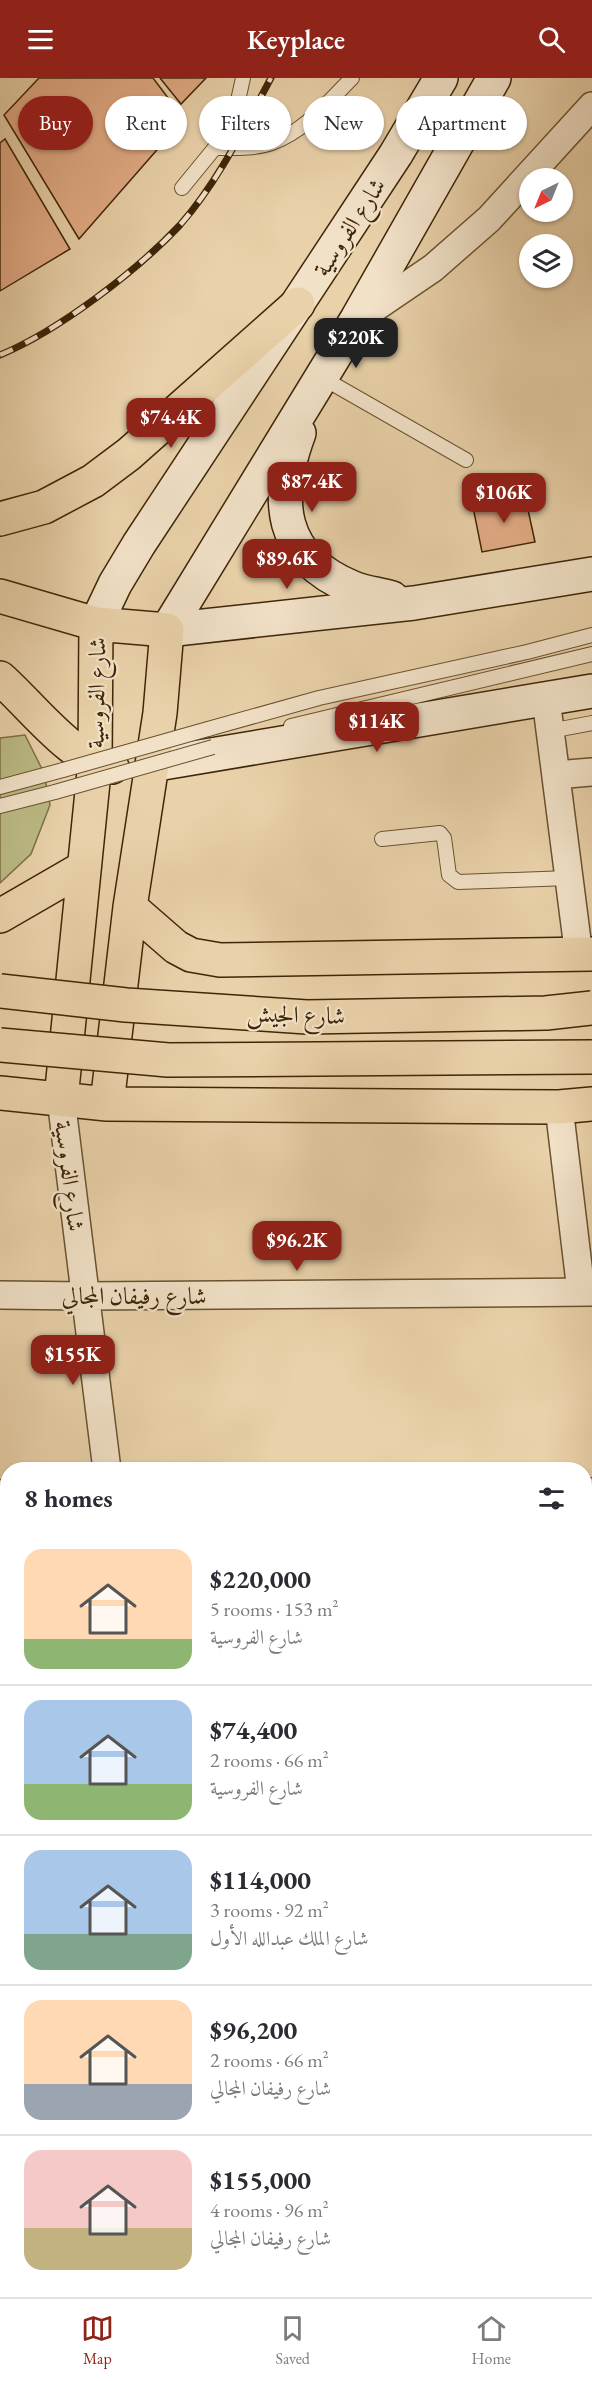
<!DOCTYPE html>
<html lang="en">
<head>
<meta charset="utf-8">
<style>
	body { margin:0; font-family:"EB Garamond",Amiri,serif; background:#f2f2f3; color:#2b2b33; height:100vh; display:flex; flex-direction:column; font-size:22px; white-space:nowrap }
	* { box-sizing:border-box; margin:0 }
	p { font-size:20px; color:#7c7c81 }
	.icon { flex:none; width:33px; height:33px; fill:none; stroke:currentColor; stroke-width:2; stroke-linecap:round; stroke-linejoin:round }
	.map { position:relative; flex:1; overflow:hidden }
	.side { position:absolute; left:0px; top:1384px; width:592px; height:836px; display:flex; flex-direction:column; background:#fff; border-radius:24px 24px 0 0; box-shadow:0 2px 4px #0004 }
	.side>* { flex:none }
	.guide { position:absolute; left:18px; top:18px; width:556px; height:54px; display:flex; gap:12px }
	.needle { width:39px; rotate:223deg }
	.buttons { position:absolute; left:519px; top:90px; display:grid; gap:12px }
	.buttons a { display:grid; place-items:center; width:54px; height:54px; border-radius:50%; background:#fff; box-shadow:0 2px 4px #0004; font-size:30px }
	.price { position:absolute; translate:-50% -51px; padding:0 14px; border-radius:12px; background:#8f2418; color:#fff; font-size:20px; line-height:39px; filter:drop-shadow(0 2px 3px #0008) }
	.price::after { content:''; position:absolute; left:50%; top:36px; width:18px; height:14px; margin-left:-9px; background:inherit; clip-path:polygon(0 0,100% 0,50% 100%) }
	.price.on { background:#222; color:#fff }
	ul { padding:0; list-style:none }
	li { display:flex; align-items:center; gap:18px; height:150px; padding:0 24px }
	li+li { border-top:2px solid #e1e1e2 }
	li span { display:grid; place-items:center; flex:none; width:168px; height:120px; border-radius:18px; color:#555 }
	li>.icon { margin-inline-start:auto }
	span .icon { width:72px; height:72px; fill:#fffc; stroke-width:1 }
	li b { font-size:26px }
	h2 { display:flex; justify-content:space-between; align-items:center; height:72px; padding:0 24px; font-size:26px }
	.pill { padding:0 21px; border-radius:27px; background:#fff; box-shadow:0 2px 4px #0004; font-size:21px; line-height:54px }
	.pill.on { background:#8f2418; color:#fff }
	header { display:flex; justify-content:space-between; align-items:center; height:78px; padding:0 24px; background:#8f2418; color:#fff; font-size:27px; font-weight:600 }
	.dock { display:flex; justify-content:space-around; align-items:center; height:84px; border-top:2px solid #e1e1e2; background:#fff; font-size:16px; color:#7c7c81 }
	.dock a { display:grid; justify-items:center; gap:3px }
	.dock .on { color:#8f2418 }
	.map>svg:first-child { display:block }
</style>
</head>
<body>
<header><svg class="icon" aria-label="menu" viewBox="0 0 24 24"><path d="M4 6h16M4 12h16M4 18h16"/></svg>Keyplace<svg class="icon" aria-label="search" viewBox="0 0 24 24"><circle cx="10" cy="10" r="6"/><path d="M15 15l6 6"/></svg></header>
<div class="map">
<svg width="592" height="2219" viewBox="0 0 592 2219">
	<rect width="100%" height="100%" fill="#e9d1a9"/>
	<filter id="stains"><feTurbulence type="fractalNoise" baseFrequency=".00333" numOctaves="4"/><feColorMatrix values="0 0 0 0 .2 0 0 0 0 .09 0 0 0 0 .02 0 0 0 .5 -.17"/></filter>
	<radialGradient id="worn" r=".72"><stop offset=".6" stop-color="#630" stop-opacity="0"/><stop offset="1" stop-color="#630" stop-opacity=".3"/></radialGradient>
	<path fill="#bbba84" stroke="#7d7046" stroke-width="1.5" d="M 25,657 L 44,695 L 50,727 L 31,776 L 0,805 L 0,660 Z"/>
	<path fill="#e2ab85" stroke="#3f2608" stroke-width="1.5" d="M 39,0 L 153,0 L 184,41 L 79,161 L 4,37 Z
		M 160,0 L 206,0 L 181,26 Z
		M 5,61 L 70,171 L 0,213 L 0,65 Z
		M 525,418 L 535,464 L 482,474 L 473,429 Z"/>
	<g fill="none" stroke-linecap="round" stroke-linejoin="round">
		<g stroke="#6a5130" stroke-width="16">
			<path id="lane" d="M 216,70 C 234,70 255,71 272,65 C 305,53 328,24 352,0
				M 182,110 L 227,55 L 235,36 L 243,0
				M 321,299 L 466,382
				M 291,648 L 592,576
				M 208,651 L 319,620 L 527,574 L 592,557
				M 550,653 L 592,645
				M 0,709 L 63,692
				M 0,728 L 55,714
				M 382,761 L 440,755 L 444,760 L 449,797 L 458,804 L 569,800"/>
		</g>
		<g stroke="#6a5130" stroke-width="30">
			<path id="street" d="M 358,241 L 433,190 L 489,141 L 592,28
				M 546,621 L 579,878
				M 556,697 L 592,694
				M 61,1021 L 107,1392
				M 559,1029 L 581,1213
				M 0,1217 L 85,1218 L 592,1214
				M 585,1414 L 592,1414
				M 0,1416 L 8,1416
				M 585,1881 L 592,1882"/>
		</g>
		<g stroke="#3f2608" stroke-width="36">
			<path id="secondary" d="M 299,355 C 274,422 279,479 351,509 C 364,515 379,516 392,520
				M 96,546 L 115,506 L 139,466 L 396,76 L 441,0
				M 167,552 L 357,241 L 494,0
				M 167,552 L 414,525 L 592,496
				M 163,685 L 592,613"/>
		</g>
		<g stroke="#3f2608" stroke-width="36">
			<path id="primary" d="M 0,441 L 44,429 L 93,403 L 129,376 L 298,226
				M 0,518 L 96,546 L 167,552 L 160,635 L 130,829 L 107,1026
				M 0,600 C 30,626 72,683 112,689
				M 130,829 L 176,869 L 191,877 L 220,882 L 592,876
				M 0,838 L 83,790
				M 0,1015 L 107,1026 L 559,1029 L 592,1026
				M 61,1021 L 95,684 L 96,546"/>
		</g>
		<use href="#lane" stroke="#f1e1c7" stroke-width="14"/>
		<use href="#street" stroke="#f1e1c7" stroke-width="27"/>
		<use href="#secondary" stroke="#f1e1c7" stroke-width="33"/>
		<use href="#primary" stroke="#e9d1a9" stroke-width="33"/>
		<g stroke="#3f2608" stroke-width="7">
			<path id="rail" d="M 0,277 C 58,253 137,193 180,147 C 218,104 244,50 271,0"/>
		</g>
		<use href="#rail" stroke="#f1e1c7" stroke-width="4.5" stroke-dasharray="14" stroke-linecap="butt"/>
		<g stroke="#6a5130" stroke-width="16" stroke-linecap="butt">
			<path id="lane-bridge" d="M 63,692 L 208,651
				M 55,714 L 213,669"/>
		</g>
		<g stroke="#3f2608" stroke-width="36" stroke-linecap="butt">
			<path id="highway-bridge" d="M 0,913 L 126,927 L 307,939 L 546,935 L 592,930
				M 0,967 L 168,982 L 592,979"/>
		</g>
		<use href="#lane-bridge" stroke="#f1e1c7" stroke-width="14"/>
		<use href="#highway-bridge" stroke="#e9d1a9" stroke-width="33"/>
	</g>
	<g text-anchor="middle" dominant-baseline="central" stroke-width="4.5" stroke-linejoin="round" paint-order="stroke">
		<g font-size="24" fill="#3f2608" stroke="#f1e1c7">
			<text transform="translate(349 149) rotate(-57)">شارع الفروسية</text>
			<text transform="translate(96 615) rotate(-89)">شارع الفروسية</text>
			<text transform="translate(296 936) rotate(2)">شارع الجيش</text>
			<text transform="translate(70 1098) rotate(83)">شارع الفروسية</text>
			<text x="134" y="1217">شارع رفيفان المجالي</text>
		</g>
	</g>
	<rect width="100%" height="100%" filter="url(#stains)"/>
	<rect width="100%" height="100%" fill="url(#worn)"/>
</svg>
<div class="buttons">
<a><svg class="needle" viewBox="-14 -14 28 28"><path d="M0-13l5 13h-10z" fill="#e53935"/><path d="M0 13l5-13h-10z" fill="#7c7c81"/></svg></a>
<a><svg class="icon" aria-label="layers" viewBox="0 0 24 24"><path d="M12 4l9 5-9 5-9-5zM3 14l9 5 9-5"/></svg></a>
</div>
<b class="price on" style="left:356px;top:291px">$220K</b>
<b class="price" style="left:171px;top:371px">$74.4K</b>
<b class="price" style="left:312px;top:435px">$87.4K</b>
<b class="price" style="left:504px;top:446px">$106K</b>
<b class="price" style="left:287px;top:512px">$89.6K</b>
<b class="price" style="left:377px;top:675px">$114K</b>
<b class="price" style="left:297px;top:1194px">$96.2K</b>
<b class="price" style="left:73px;top:1308px">$155K</b>
<div class="guide">
<a class="pill on">Buy</a>
<a class="pill">Rent</a>
<a class="pill">Filters</a>
<a class="pill">New</a>
<a class="pill">Apartment</a>
</div>
<section class="side">
<h2>8 homes<svg class="icon" aria-label="filters" viewBox="0 0 24 24"><path d="M4 7h16M4 17h16"/><circle cx="9" cy="7" r="2"/><circle cx="15" cy="17" r="2"/></svg></h2>
<ul>
<li><span style="background:linear-gradient(#ffd9b3 75%,#8fb573 0)"><svg class="icon" aria-label="home" viewBox="0 0 24 24"><path d="M3 11l9-7 9 7M6 9v11h12V9"/></svg></span><div><b>$220,000</b><p>5 rooms · 153 m²</p><p>شارع الفروسية</p></div></li>
<li><span style="background:linear-gradient(#a9c7e8 70%,#8fb573 0)"><svg class="icon" aria-label="home" viewBox="0 0 24 24"><path d="M3 11l9-7 9 7M6 9v11h12V9"/></svg></span><div><b>$74,400</b><p>2 rooms · 66 m²</p><p>شارع الفروسية</p></div></li>
<li><span style="background:linear-gradient(#a9c7e8 70%,#7fa58c 0)"><svg class="icon" aria-label="home" viewBox="0 0 24 24"><path d="M3 11l9-7 9 7M6 9v11h12V9"/></svg></span><div><b>$114,000</b><p>3 rooms · 92 m²</p><p>شارع الملك عبدالله الأول</p></div></li>
<li><span style="background:linear-gradient(#ffd9b3 70%,#9aa5b1 0)"><svg class="icon" aria-label="home" viewBox="0 0 24 24"><path d="M3 11l9-7 9 7M6 9v11h12V9"/></svg></span><div><b>$96,200</b><p>2 rooms · 66 m²</p><p>شارع رفيفان المجالي</p></div></li>
<li><span style="background:linear-gradient(#f6c9c9 65%,#c2b280 0)"><svg class="icon" aria-label="home" viewBox="0 0 24 24"><path d="M3 11l9-7 9 7M6 9v11h12V9"/></svg></span><div><b>$155,000</b><p>4 rooms · 96 m²</p><p>شارع رفيفان المجالي</p></div></li>
</ul>
</section>
</div>
<nav class="dock">
<a class="on"><svg class="icon" aria-label="map" viewBox="0 0 24 24"><path d="M3 6l6-2 6 2 6-2v14l-6 2-6-2-6 2zM9 4v14M15 6v14"/></svg>Map</a>
<a><svg class="icon" aria-label="saved" viewBox="0 0 24 24"><path d="M7 4h10v16l-5-4-5 4z"/></svg>Saved</a>
<a><svg class="icon" aria-label="home" viewBox="0 0 24 24"><path d="M3 11l9-7 9 7M6 9v11h12V9"/></svg>Home</a>
</nav>
</body>
</html>
